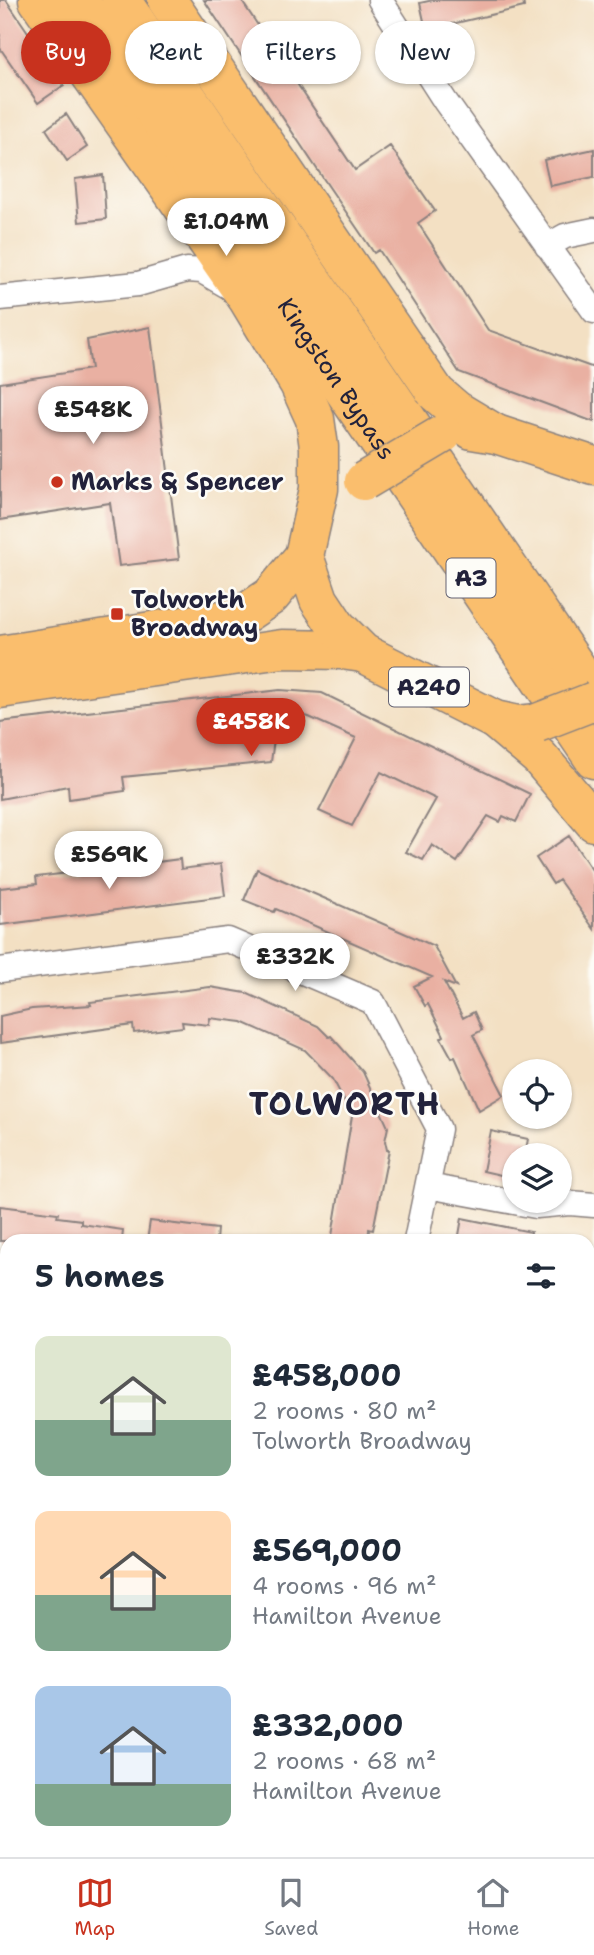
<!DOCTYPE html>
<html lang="en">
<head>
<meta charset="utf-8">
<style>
	body { margin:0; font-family:"Shantell Sans",sans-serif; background:#f2f2f3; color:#1f2937; height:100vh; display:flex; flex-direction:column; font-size:26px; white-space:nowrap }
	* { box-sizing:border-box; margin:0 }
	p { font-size:23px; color:#747a83 }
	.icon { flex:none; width:38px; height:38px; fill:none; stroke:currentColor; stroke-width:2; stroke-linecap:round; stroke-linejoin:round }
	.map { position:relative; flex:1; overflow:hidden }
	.panel { position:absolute; left:0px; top:1234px; width:595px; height:625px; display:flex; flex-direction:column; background:#fff; border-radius:21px 21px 0 0; box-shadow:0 2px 5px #0004 }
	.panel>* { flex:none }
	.hud { position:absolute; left:21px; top:21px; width:553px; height:63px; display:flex; gap:14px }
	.fabs { position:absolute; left:502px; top:1059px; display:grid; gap:14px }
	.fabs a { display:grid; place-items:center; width:70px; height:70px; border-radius:50%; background:#fff; box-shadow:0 2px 5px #0004; font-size:35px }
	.price { position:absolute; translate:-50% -60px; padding:0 16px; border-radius:24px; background:#fff; color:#222; font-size:23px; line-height:46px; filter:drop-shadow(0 2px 4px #0008) }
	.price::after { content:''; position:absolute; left:50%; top:42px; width:21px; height:16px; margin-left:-10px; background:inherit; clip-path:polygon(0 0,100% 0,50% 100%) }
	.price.selected { background:#c8321e; color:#fff }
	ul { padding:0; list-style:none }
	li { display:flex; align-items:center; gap:21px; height:175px; padding:0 35px }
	li span { display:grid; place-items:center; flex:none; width:196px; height:140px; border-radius:14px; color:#555 }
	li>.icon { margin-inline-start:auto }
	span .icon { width:84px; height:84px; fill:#fffc; stroke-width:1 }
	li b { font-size:30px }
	h2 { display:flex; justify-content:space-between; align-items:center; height:84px; padding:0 35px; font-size:30px }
	.tag { padding:0 24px; border-radius:32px; background:#fff; box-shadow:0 2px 5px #0004; font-size:24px; line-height:63px }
	.tag.selected { background:#c8321e; color:#fff }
	.tabs { display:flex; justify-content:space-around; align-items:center; height:98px; border-top:2px solid #e0e1e3; background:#fff; font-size:19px; color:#747a83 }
	.tabs a { display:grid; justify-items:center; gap:4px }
	.tabs .selected { color:#c8321e }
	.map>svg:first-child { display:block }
</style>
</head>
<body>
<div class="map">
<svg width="594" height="1857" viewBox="0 0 594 1857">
	<rect width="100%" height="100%" fill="#fdfcf7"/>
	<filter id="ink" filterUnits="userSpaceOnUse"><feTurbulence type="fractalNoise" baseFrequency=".0143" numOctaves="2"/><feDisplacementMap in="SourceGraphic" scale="14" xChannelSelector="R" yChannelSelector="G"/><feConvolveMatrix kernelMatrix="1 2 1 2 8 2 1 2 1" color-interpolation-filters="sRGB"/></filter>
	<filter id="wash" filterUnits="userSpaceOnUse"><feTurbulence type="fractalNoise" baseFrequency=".00686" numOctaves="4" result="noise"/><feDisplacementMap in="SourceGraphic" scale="28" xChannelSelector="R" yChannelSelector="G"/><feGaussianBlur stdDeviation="1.57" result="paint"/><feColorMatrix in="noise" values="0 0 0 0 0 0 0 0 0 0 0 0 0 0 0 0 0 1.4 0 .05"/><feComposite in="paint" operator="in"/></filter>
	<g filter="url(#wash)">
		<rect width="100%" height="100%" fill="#f3e0c3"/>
		<g id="blocks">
			<path fill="#e9b0a2" d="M 0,0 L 6,0 L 64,85 L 38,103 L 0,48 Z
				M 204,0 L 241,0 L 355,170 L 390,146 L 435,211 L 418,223 L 488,330 L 594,368 L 594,422 L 459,372 L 379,250 L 374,253 L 329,187 Z
				M 433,0 L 523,0 L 524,7 L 426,30 L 420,3 Z
				M 66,114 L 87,147 L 67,161 L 46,129 Z
				M 594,149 L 594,177 L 550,186 L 544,160 Z
				M 103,175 L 106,219 L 79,222 L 75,179 Z
				M 150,327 L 179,559 L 119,566 L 110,503 L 0,520 L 0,383 L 91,369 L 87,340 Z
				M 280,690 L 322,693 L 530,794 L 516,822 L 503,816 L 500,822 L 488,816 L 457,862 L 432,845 L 423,860 L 406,852 L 436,799 L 381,772 L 352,826 L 319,811 L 356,738 L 309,717 L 278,709 L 271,762 L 123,777 L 125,791 L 69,799 L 68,786 L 0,799 L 0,722 Z
				M 569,836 L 594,873 L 594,929 L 559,880 L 553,884 L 536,858 Z
				M 180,859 L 181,869 L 221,864 L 225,896 L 0,925 L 0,888 L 37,884 L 36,877 L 84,871 L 84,868 L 113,865 L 113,868 Z
				M 257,869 L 434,946 L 456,987 L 444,982 L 463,1018 L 474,1012 L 482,1030 L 473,1035 L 504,1095 L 479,1110 L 455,1057 L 452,1058 L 441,1038 L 444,1036 L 428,1004 L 425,1006 L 414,986 L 432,977 L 276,909 L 274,912 L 244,900 Z
				M 210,987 L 246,993 L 318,1026 L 329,1037 L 331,1036 L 363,1072 L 388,1127 L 385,1141 L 387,1150 L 389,1150 L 373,1230 L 369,1229 L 368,1241 L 349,1241 L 332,1236 L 352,1116 L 333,1079 L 305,1050 L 242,1022 L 210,1018 L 209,1025 L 182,1022 L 183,1027 L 134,1033 L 133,1025 L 0,1043 L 0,1016 L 32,1009 L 91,1005 L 90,1002 Z
				M 491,1131 L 528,1139 L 525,1155 L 514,1155 L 514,1178 L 483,1171 Z
				M 0,1206 L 58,1213 L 57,1217 L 81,1220 L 81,1224 L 123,1230 L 122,1241 L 0,1241 Z
				M 462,1218 L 531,1232 L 530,1241 L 458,1241 Z
				M 150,1221 L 217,1229 L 216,1241 L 147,1241 Z"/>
		</g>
	</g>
	<g filter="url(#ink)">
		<use href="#blocks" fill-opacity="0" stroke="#8a817f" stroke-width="2"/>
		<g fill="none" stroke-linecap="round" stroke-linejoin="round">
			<g stroke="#8a817f" stroke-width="27">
				<path id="street" d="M 380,0 L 445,101 L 594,311
					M 547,246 L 565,236 L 594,230
					M 0,298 L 138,284 L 187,270 L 202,271 L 233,289
					M 0,970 L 228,940 L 373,1002 L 439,1129 L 416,1241
					M 428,1186 L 536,1206 L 570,1203 L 594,1205
					M 0,1288 L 7,1289
					M 0,1694 L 7,1696
					M 588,1726 L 594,1724
					M 281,1857 L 282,1852"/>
			</g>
			<g stroke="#8a817f" stroke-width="41">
				<path id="primary" d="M 0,655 L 240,617 L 271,596 L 304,556
					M 0,689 L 282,649 L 341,650 L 363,653"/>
			</g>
			<g stroke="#8a817f" stroke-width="41">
				<g id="highway">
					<path d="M 38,0 L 247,298 L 299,384 L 315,419 L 319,447 L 319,489 L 304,556 L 319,600 L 337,627 L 363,653 L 495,720 L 518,725 L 537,723"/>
					<path id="s1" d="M 79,0 L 594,759"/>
					<path d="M 121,0 L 594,693"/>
					<path d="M 167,0 L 436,393 L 456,410 L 496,434"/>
					<path d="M 472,430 L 496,434 L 594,466"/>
					<path d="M 495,720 L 539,757 L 594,822"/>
				</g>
			</g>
			<use href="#street" stroke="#fff" stroke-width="24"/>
			<use href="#primary" stroke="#fabe6d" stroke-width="38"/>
			<use href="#highway" stroke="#fabe6d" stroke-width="38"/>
			<g stroke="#8a817f" stroke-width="41" stroke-linecap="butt">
				<path id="highway-bridge" d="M 364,481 L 443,434
					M 537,723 L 594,701"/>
			</g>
			<use href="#highway-bridge" stroke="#fabe6d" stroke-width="38"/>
		</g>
	</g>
	<g fill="#c8321e" stroke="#fdfcf7" stroke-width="2.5">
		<circle cx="57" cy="482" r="7"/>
		<rect x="110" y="607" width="14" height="14" rx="3.5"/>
	</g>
	<g text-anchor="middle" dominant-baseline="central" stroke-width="5" stroke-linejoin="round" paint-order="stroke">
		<g fill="#fdfcf7" stroke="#646373" stroke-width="2">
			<rect x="446.5" y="558.5" width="49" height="39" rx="5"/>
			<rect x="389" y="667.5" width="80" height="39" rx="5"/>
		</g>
		<g font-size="23" font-weight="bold" fill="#22223b">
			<text x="471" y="578">A3</text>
			<text x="429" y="687">A240</text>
		</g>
		<g font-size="24" fill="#22223b" stroke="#fdfcf7">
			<text stroke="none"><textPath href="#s1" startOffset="458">Kingston Bypass</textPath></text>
		</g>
		<g font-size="24" font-weight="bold" fill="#22223b" stroke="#fdfcf7" text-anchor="start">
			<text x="71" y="482">Marks &amp; Spencer</text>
			<text x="131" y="600">Tolworth<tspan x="131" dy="28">Broadway</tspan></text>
		</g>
		<g font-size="32" font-weight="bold" letter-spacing="2" fill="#22223b" stroke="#fdfcf7">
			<text x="345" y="1103">TOLWORTH</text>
		</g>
	</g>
</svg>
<div class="fabs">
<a><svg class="icon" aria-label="locate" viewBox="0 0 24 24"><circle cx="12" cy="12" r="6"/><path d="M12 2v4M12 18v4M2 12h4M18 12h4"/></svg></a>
<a><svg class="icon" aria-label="layers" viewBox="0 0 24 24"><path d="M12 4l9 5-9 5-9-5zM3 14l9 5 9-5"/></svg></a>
</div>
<b class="price" style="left:226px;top:258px">£1.04M</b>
<b class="price" style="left:93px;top:446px">£548K</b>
<b class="price selected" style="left:251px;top:758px">£458K</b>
<b class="price" style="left:109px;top:891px">£569K</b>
<b class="price" style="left:295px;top:993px">£332K</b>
<div class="hud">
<a class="tag selected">Buy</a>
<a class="tag">Rent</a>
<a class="tag">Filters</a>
<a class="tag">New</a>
</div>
<section class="panel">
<h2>5 homes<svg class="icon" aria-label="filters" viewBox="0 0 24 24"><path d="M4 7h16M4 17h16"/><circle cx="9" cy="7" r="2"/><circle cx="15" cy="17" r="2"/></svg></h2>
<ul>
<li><span style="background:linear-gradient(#dfe7d0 60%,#7fa58c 0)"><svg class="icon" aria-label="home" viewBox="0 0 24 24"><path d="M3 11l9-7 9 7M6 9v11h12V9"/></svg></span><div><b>£458,000</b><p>2 rooms · 80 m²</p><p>Tolworth Broadway</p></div></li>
<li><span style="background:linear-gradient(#ffd9b3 60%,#7fa58c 0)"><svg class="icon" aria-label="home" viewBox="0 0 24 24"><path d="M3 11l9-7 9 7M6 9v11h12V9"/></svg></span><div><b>£569,000</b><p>4 rooms · 96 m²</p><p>Hamilton Avenue</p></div></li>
<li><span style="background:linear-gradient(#a9c7e8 70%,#7fa58c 0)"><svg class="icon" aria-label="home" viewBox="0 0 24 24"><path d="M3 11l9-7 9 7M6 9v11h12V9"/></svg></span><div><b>£332,000</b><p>2 rooms · 68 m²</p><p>Hamilton Avenue</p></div></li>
</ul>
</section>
</div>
<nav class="tabs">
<a class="selected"><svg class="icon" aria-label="map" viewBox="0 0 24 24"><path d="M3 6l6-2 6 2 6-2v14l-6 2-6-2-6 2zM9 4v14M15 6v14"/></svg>Map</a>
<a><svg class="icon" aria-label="saved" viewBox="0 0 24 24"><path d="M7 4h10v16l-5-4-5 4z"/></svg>Saved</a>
<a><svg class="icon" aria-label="home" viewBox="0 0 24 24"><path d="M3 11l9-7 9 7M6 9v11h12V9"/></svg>Home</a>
</nav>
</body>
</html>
